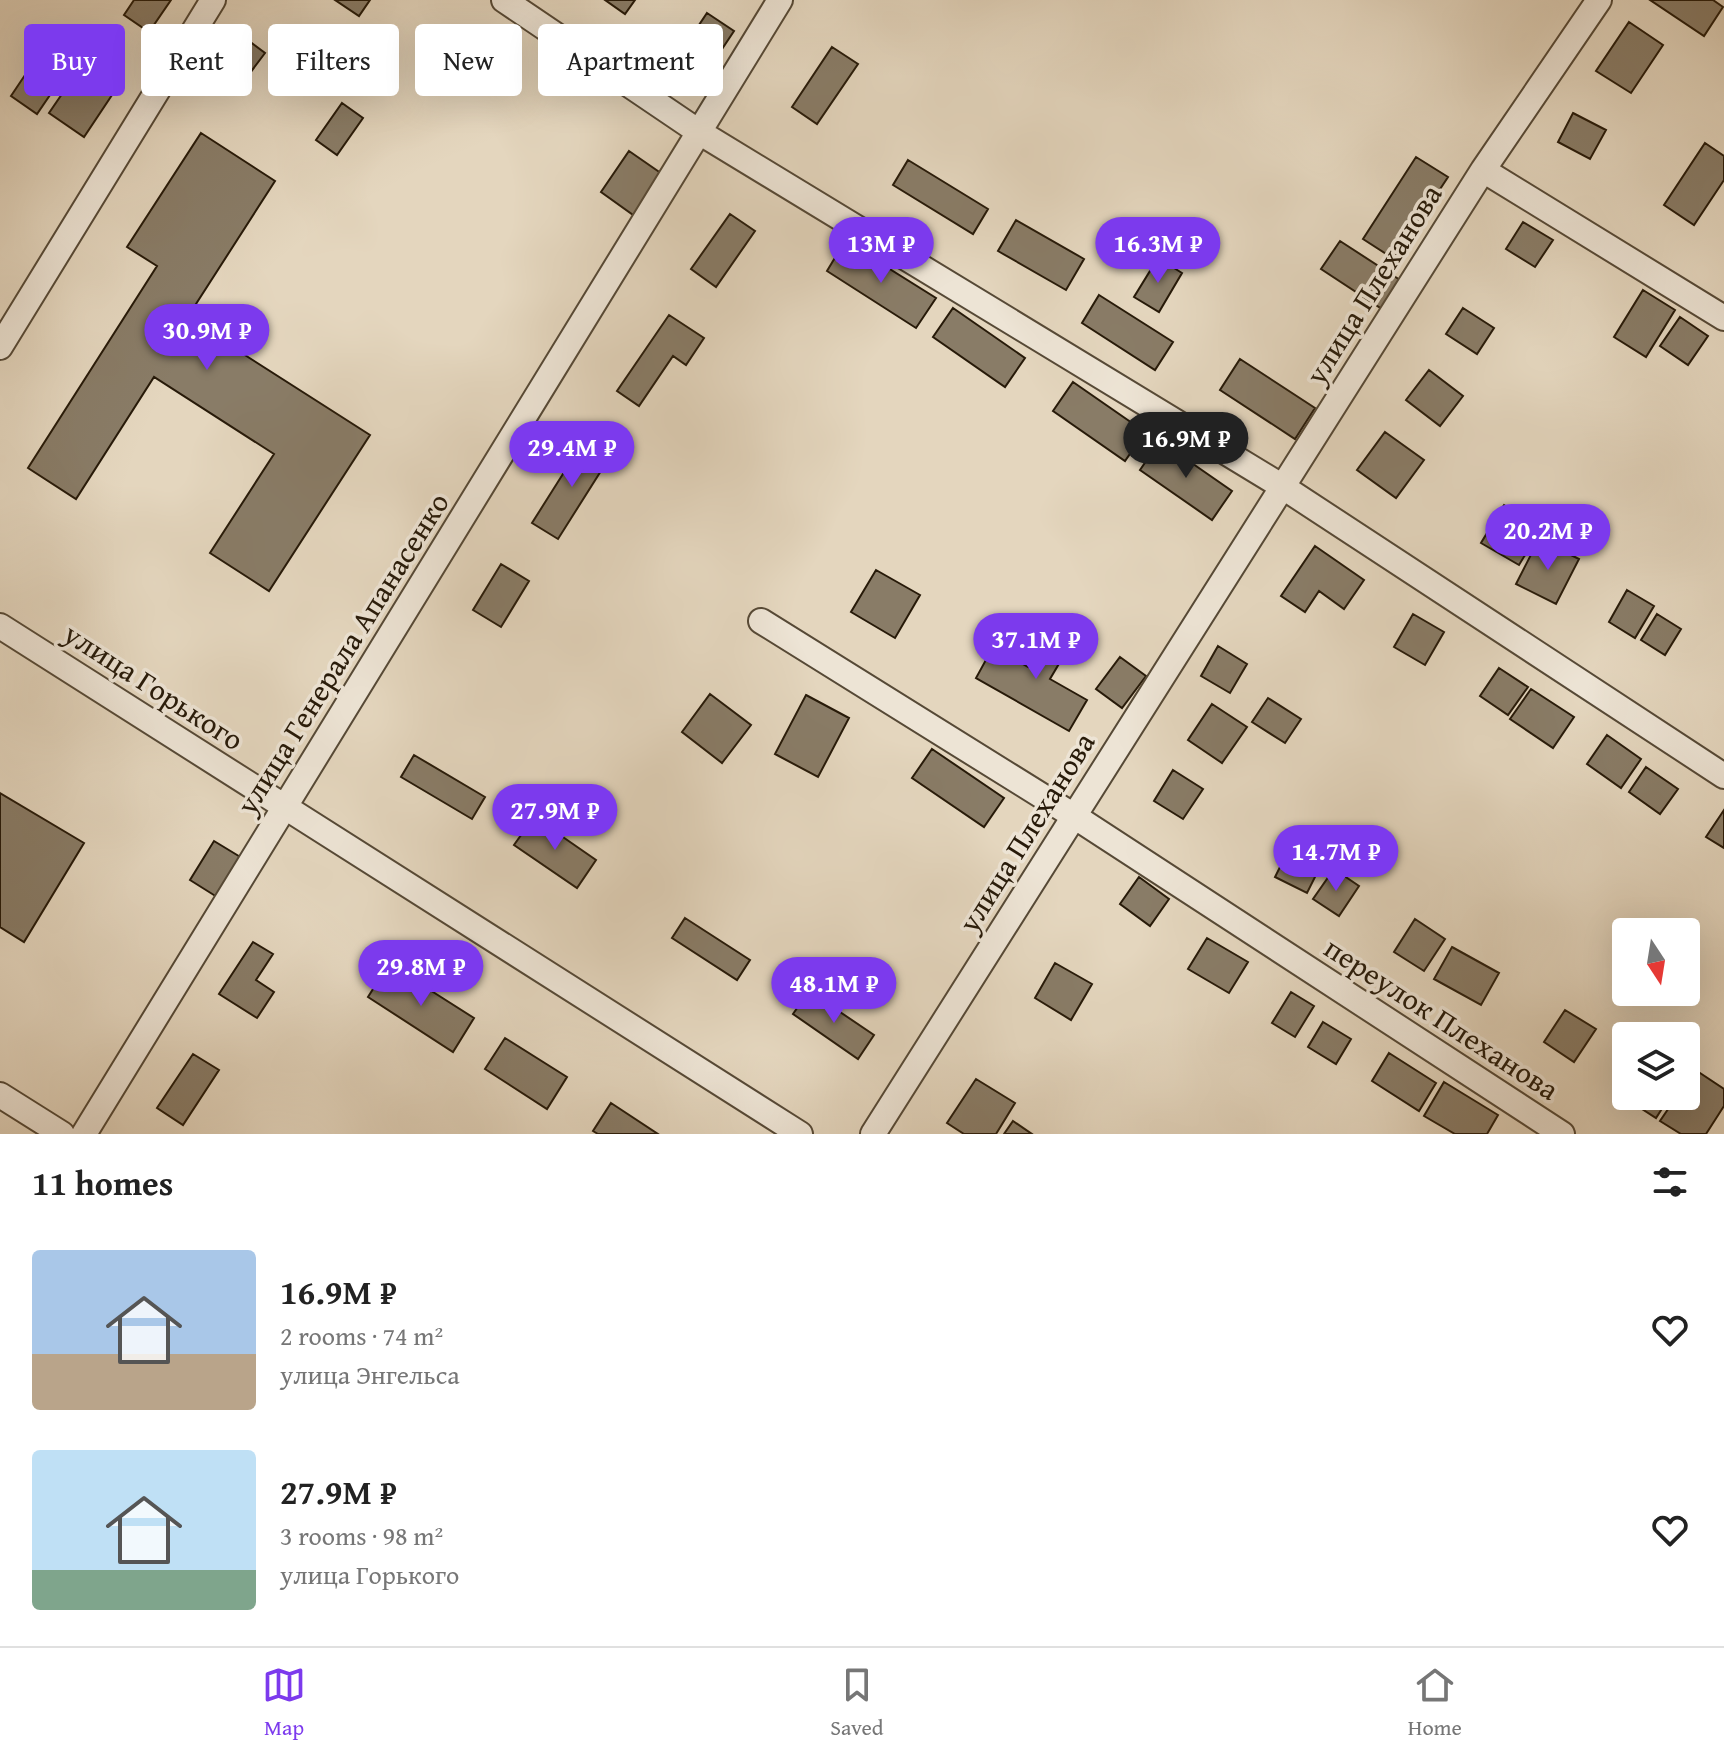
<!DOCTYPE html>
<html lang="en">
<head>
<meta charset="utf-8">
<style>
	body { margin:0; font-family:"Gentium Book Plus",serif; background:#f6f6f6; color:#222; height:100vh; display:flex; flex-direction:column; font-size:30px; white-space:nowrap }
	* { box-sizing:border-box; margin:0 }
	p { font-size:26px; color:#767676 }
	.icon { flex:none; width:44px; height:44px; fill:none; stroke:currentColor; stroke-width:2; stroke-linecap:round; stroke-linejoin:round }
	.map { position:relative; height:1134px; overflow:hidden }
	.sheet { display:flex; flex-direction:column; background:#fff; flex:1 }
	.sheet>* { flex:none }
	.guide { position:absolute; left:24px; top:24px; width:800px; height:72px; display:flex; gap:16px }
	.needle { width:52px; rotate:168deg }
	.fabs { position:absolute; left:1612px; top:918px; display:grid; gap:16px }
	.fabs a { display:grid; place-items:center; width:88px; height:88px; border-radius:8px; background:#fff; box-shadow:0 8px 32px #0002; font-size:40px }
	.price { position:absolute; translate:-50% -68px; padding:0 18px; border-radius:28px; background:#7c3aed; color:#fff; font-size:26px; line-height:52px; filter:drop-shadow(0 2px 4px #0008) }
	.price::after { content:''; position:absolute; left:50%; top:48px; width:24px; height:18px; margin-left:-12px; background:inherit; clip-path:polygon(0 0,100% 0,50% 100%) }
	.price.on { background:#222; color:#fff }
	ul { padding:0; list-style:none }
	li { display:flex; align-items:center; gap:24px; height:200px; padding:0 32px }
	li span { display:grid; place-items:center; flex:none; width:224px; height:160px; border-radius:8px; color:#555 }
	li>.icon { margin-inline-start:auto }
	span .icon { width:96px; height:96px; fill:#fffc; stroke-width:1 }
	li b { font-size:34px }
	h2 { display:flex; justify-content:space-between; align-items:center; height:96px; padding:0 32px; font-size:34px }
	.chip { padding:0 28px; border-radius:8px; background:#fff; box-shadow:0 8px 32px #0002; font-size:28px; line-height:72px }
	.chip.on { background:#7c3aed; color:#fff }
	.dock { display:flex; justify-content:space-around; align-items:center; height:112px; border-top:2px solid #e0e0e0; background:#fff; font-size:22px; color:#767676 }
	.dock a { display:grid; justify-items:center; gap:4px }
	.dock .on { color:#7c3aed }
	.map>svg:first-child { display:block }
</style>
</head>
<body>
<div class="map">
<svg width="1724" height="1134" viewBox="0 0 1724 1134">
	<rect width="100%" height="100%" fill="#e4d6be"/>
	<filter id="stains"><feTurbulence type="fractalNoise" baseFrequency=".0025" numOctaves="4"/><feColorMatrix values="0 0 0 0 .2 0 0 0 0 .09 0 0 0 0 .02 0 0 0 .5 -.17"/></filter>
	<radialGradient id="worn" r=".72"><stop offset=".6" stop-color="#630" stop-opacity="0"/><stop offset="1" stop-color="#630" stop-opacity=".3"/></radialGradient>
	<path fill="#897c67" stroke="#271a09" stroke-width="2" d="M 134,0 L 171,0 L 149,32 L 124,15 Z
		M 335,0 L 370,0 L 359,16 Z
		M 605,0 L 635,0 L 625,14 Z
		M 1650,0 L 1713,0 L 1723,7 L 1704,36 Z
		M 707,13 L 734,31 L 716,58 L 689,40 Z
		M 1629,22 L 1663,45 L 1631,93 L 1596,71 Z
		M 232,28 L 265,53 L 235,93 L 202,68 Z
		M 832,47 L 858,64 L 817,124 L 792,107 Z
		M 86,59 L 120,83 L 84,137 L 49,113 Z
		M 25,75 L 52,92 L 37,114 L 11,96 Z
		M 342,103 L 363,118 L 337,155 L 316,140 Z
		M 1573,113 L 1606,130 L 1590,159 L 1558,142 Z
		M 201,133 L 275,181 L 187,318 L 370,435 L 269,591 L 210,553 L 274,454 L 154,377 L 76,499 L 28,468 L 157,266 L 127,247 Z
		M 1705,143 L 1724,156 L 1724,180 L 1694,225 L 1664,205 Z
		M 629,151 L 665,176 L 636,217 L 601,192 Z
		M 1416,157 L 1448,177 L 1394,259 L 1363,239 Z
		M 908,160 L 988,209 L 973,234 L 893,185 Z
		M 730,214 L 755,231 L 716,287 L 691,269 Z
		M 1016,220 L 1084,259 L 1066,290 L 998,251 Z
		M 1523,222 L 1553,240 L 1535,267 L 1506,249 Z
		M 845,241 L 936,298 L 916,328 L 827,271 Z
		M 1340,241 L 1400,280 L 1382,309 L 1321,269 Z
		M 1158,258 L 1182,273 L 1159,312 L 1134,297 Z
		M 1643,290 L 1675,310 L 1646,357 L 1614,337 Z
		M 1099,295 L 1173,342 L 1155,370 L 1082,323 Z
		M 953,308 L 1025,358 L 1005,387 L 933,337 Z
		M 1463,308 L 1494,328 L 1477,354 L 1446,334 Z
		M 669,315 L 704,338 L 686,365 L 673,356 L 639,406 L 617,391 Z
		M 1680,317 L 1708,336 L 1688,365 L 1660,346 Z
		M 1240,359 L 1315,408 L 1295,439 L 1220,390 Z
		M 1429,370 L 1463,396 L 1440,426 L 1406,400 Z
		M 1073,382 L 1145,432 L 1125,461 L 1053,411 Z
		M 1385,432 L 1424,460 L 1396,498 L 1357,470 Z
		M 585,439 L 611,455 L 558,539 L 532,523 Z
		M 1160,441 L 1232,491 L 1212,520 L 1140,470 Z
		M 1504,505 L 1542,527 L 1519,565 L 1481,543 Z
		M 1539,539 L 1579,559 L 1556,604 L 1516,584 Z
		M 1315,546 L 1364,580 L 1344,609 L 1319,591 L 1305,612 L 1281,596 Z
		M 501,564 L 529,581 L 501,627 L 473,610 Z
		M 876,570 L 920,595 L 895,638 L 851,612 Z
		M 1627,590 L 1654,606 L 1635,638 L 1609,622 Z
		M 1413,614 L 1444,632 L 1425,665 L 1394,647 Z
		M 1657,614 L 1681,629 L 1665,655 L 1641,640 Z
		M 1051,627 L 1073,640 L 1050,679 L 1087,700 L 1069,731 L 976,678 L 993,647 L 1028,667 Z
		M 1218,646 L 1247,664 L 1230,693 L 1201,676 Z
		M 1120,657 L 1146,676 L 1122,708 L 1096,689 Z
		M 1499,668 L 1528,687 L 1508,715 L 1480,696 Z
		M 1531,689 L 1574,717 L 1553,748 L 1510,719 Z
		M 710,694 L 751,725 L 722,763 L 682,732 Z
		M 806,695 L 849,718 L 818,777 L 775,754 Z
		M 1268,698 L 1301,719 L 1285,743 L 1252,722 Z
		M 1212,704 L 1247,727 L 1222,763 L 1188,740 Z
		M 1607,735 L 1641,759 L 1621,788 L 1587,764 Z
		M 932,749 L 1004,798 L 984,827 L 912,778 Z
		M 414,755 L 485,797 L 472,819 L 401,777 Z
		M 1646,767 L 1678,789 L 1660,814 L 1629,792 Z
		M 1173,770 L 1203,789 L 1183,819 L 1154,801 Z
		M 0,793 L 84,843 L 24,942 L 0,927 Z
		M 1724,810 L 1724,848 L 1706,837 Z
		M 534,817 L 596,860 L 577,888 L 514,845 Z
		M 214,841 L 242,858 L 217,897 L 190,880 Z
		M 1291,845 L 1323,861 L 1307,893 L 1275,877 Z
		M 1334,869 L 1359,886 L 1339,916 L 1313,899 Z
		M 1139,877 L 1169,899 L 1150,926 L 1120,904 Z
		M 685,918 L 750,960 L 737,980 L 672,938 Z
		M 1415,919 L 1445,939 L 1424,971 L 1394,952 Z
		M 1207,938 L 1248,962 L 1229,993 L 1188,969 Z
		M 253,942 L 273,954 L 256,980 L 274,992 L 257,1018 L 219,994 Z
		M 1452,947 L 1499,973 L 1481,1005 L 1434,979 Z
		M 1055,963 L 1092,984 L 1071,1020 L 1035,998 Z
		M 389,964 L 474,1018 L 453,1052 L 368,997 Z
		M 809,991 L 874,1035 L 858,1059 L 793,1014 Z
		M 1291,992 L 1314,1006 L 1295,1037 L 1272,1023 Z
		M 1565,1010 L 1596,1029 L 1574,1062 L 1544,1042 Z
		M 1323,1022 L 1351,1039 L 1336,1064 L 1308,1047 Z
		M 505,1038 L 567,1077 L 547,1109 L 485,1069 Z
		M 1389,1053 L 1436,1083 L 1419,1111 L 1372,1081 Z
		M 193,1054 L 219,1070 L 183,1125 L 157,1108 Z
		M 1694,1069 L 1724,1089 L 1724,1106 L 1706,1134 L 1681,1134 L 1660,1121 L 1677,1096 L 1686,1096 L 1686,1082 Z
		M 976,1079 L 1015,1103 L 996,1134 L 964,1134 L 947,1123 Z
		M 1444,1082 L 1498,1115 L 1487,1134 L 1455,1134 L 1424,1116 Z
		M 1626,1089 L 1626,1096 L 1670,1096 L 1656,1118 L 1622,1096 Z
		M 611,1103 L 658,1134 L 598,1134 L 593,1131 Z
		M 1013,1121 L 1032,1134 L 1004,1134 Z"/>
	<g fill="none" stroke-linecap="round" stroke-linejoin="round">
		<g stroke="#564936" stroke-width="28">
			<path id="minor" d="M 504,0 L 699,132 L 1283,487 L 1724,776
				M 1483,170 L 1724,318
				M 0,347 L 213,0
				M 761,621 L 1074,816 L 1562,1134
				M 0,626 L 800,1134
				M 0,1095 L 62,1134
				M 84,1134 L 780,0
				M 873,1134 L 1483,170 L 1599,0"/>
		</g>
		<use href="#minor" stroke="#ede4d5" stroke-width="24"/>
	</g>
	<g text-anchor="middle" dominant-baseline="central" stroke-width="7" stroke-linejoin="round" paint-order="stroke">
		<g font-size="30" fill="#271a09" stroke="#ede4d5">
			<text transform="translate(1373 284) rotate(-58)">улица Плеханова</text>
			<text transform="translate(342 653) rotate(-58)">улица Генерала Апанасенко</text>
			<text transform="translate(154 686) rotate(33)">улица Горького</text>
			<text transform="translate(1026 832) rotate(-58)">улица Плеханова</text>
			<text transform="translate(1442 1018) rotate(33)">переулок Плеханова</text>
		</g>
	</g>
	<rect width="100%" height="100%" filter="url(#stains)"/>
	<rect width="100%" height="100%" fill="url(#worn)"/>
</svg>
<div class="fabs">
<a><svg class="needle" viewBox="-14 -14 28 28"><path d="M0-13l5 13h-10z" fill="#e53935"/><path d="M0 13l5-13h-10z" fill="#767676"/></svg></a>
<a><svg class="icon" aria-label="layers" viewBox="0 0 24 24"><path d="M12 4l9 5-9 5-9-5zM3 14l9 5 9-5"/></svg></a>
</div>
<b class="price" style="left:881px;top:285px">13M ₽</b>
<b class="price" style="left:1158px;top:285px">16.3M ₽</b>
<b class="price" style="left:207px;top:372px">30.9M ₽</b>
<b class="price on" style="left:1186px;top:480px">16.9M ₽</b>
<b class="price" style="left:572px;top:489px">29.4M ₽</b>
<b class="price" style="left:1548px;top:572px">20.2M ₽</b>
<b class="price" style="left:1036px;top:681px">37.1M ₽</b>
<b class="price" style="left:555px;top:852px">27.9M ₽</b>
<b class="price" style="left:1336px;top:893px">14.7M ₽</b>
<b class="price" style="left:421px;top:1008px">29.8M ₽</b>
<b class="price" style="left:834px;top:1025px">48.1M ₽</b>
<div class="guide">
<a class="chip on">Buy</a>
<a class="chip">Rent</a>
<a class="chip">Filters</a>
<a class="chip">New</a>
<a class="chip">Apartment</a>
</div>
</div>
<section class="sheet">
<h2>11 homes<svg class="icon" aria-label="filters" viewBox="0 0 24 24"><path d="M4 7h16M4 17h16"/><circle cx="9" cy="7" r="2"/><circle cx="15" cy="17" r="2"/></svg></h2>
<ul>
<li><span style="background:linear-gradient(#a9c7e8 65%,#b9a48a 0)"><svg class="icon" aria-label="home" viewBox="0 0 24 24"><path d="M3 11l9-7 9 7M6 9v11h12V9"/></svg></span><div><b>16.9M ₽</b><p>2 rooms · 74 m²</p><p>улица Энгельса</p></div><svg class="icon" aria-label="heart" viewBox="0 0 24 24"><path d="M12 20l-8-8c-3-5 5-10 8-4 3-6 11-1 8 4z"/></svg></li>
<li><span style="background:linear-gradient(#bfe0f5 75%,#7fa58c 0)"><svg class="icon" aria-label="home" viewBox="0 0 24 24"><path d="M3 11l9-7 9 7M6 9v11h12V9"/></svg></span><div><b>27.9M ₽</b><p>3 rooms · 98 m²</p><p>улица Горького</p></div><svg class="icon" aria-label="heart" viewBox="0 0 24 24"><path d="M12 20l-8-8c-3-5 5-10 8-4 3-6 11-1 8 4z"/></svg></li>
</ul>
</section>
<nav class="dock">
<a class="on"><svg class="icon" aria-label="map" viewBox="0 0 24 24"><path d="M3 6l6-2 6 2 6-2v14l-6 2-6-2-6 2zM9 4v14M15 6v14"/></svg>Map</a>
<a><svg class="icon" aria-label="saved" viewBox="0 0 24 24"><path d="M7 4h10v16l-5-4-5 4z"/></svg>Saved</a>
<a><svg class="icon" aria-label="home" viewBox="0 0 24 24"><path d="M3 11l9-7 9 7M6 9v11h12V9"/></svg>Home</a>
</nav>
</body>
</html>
